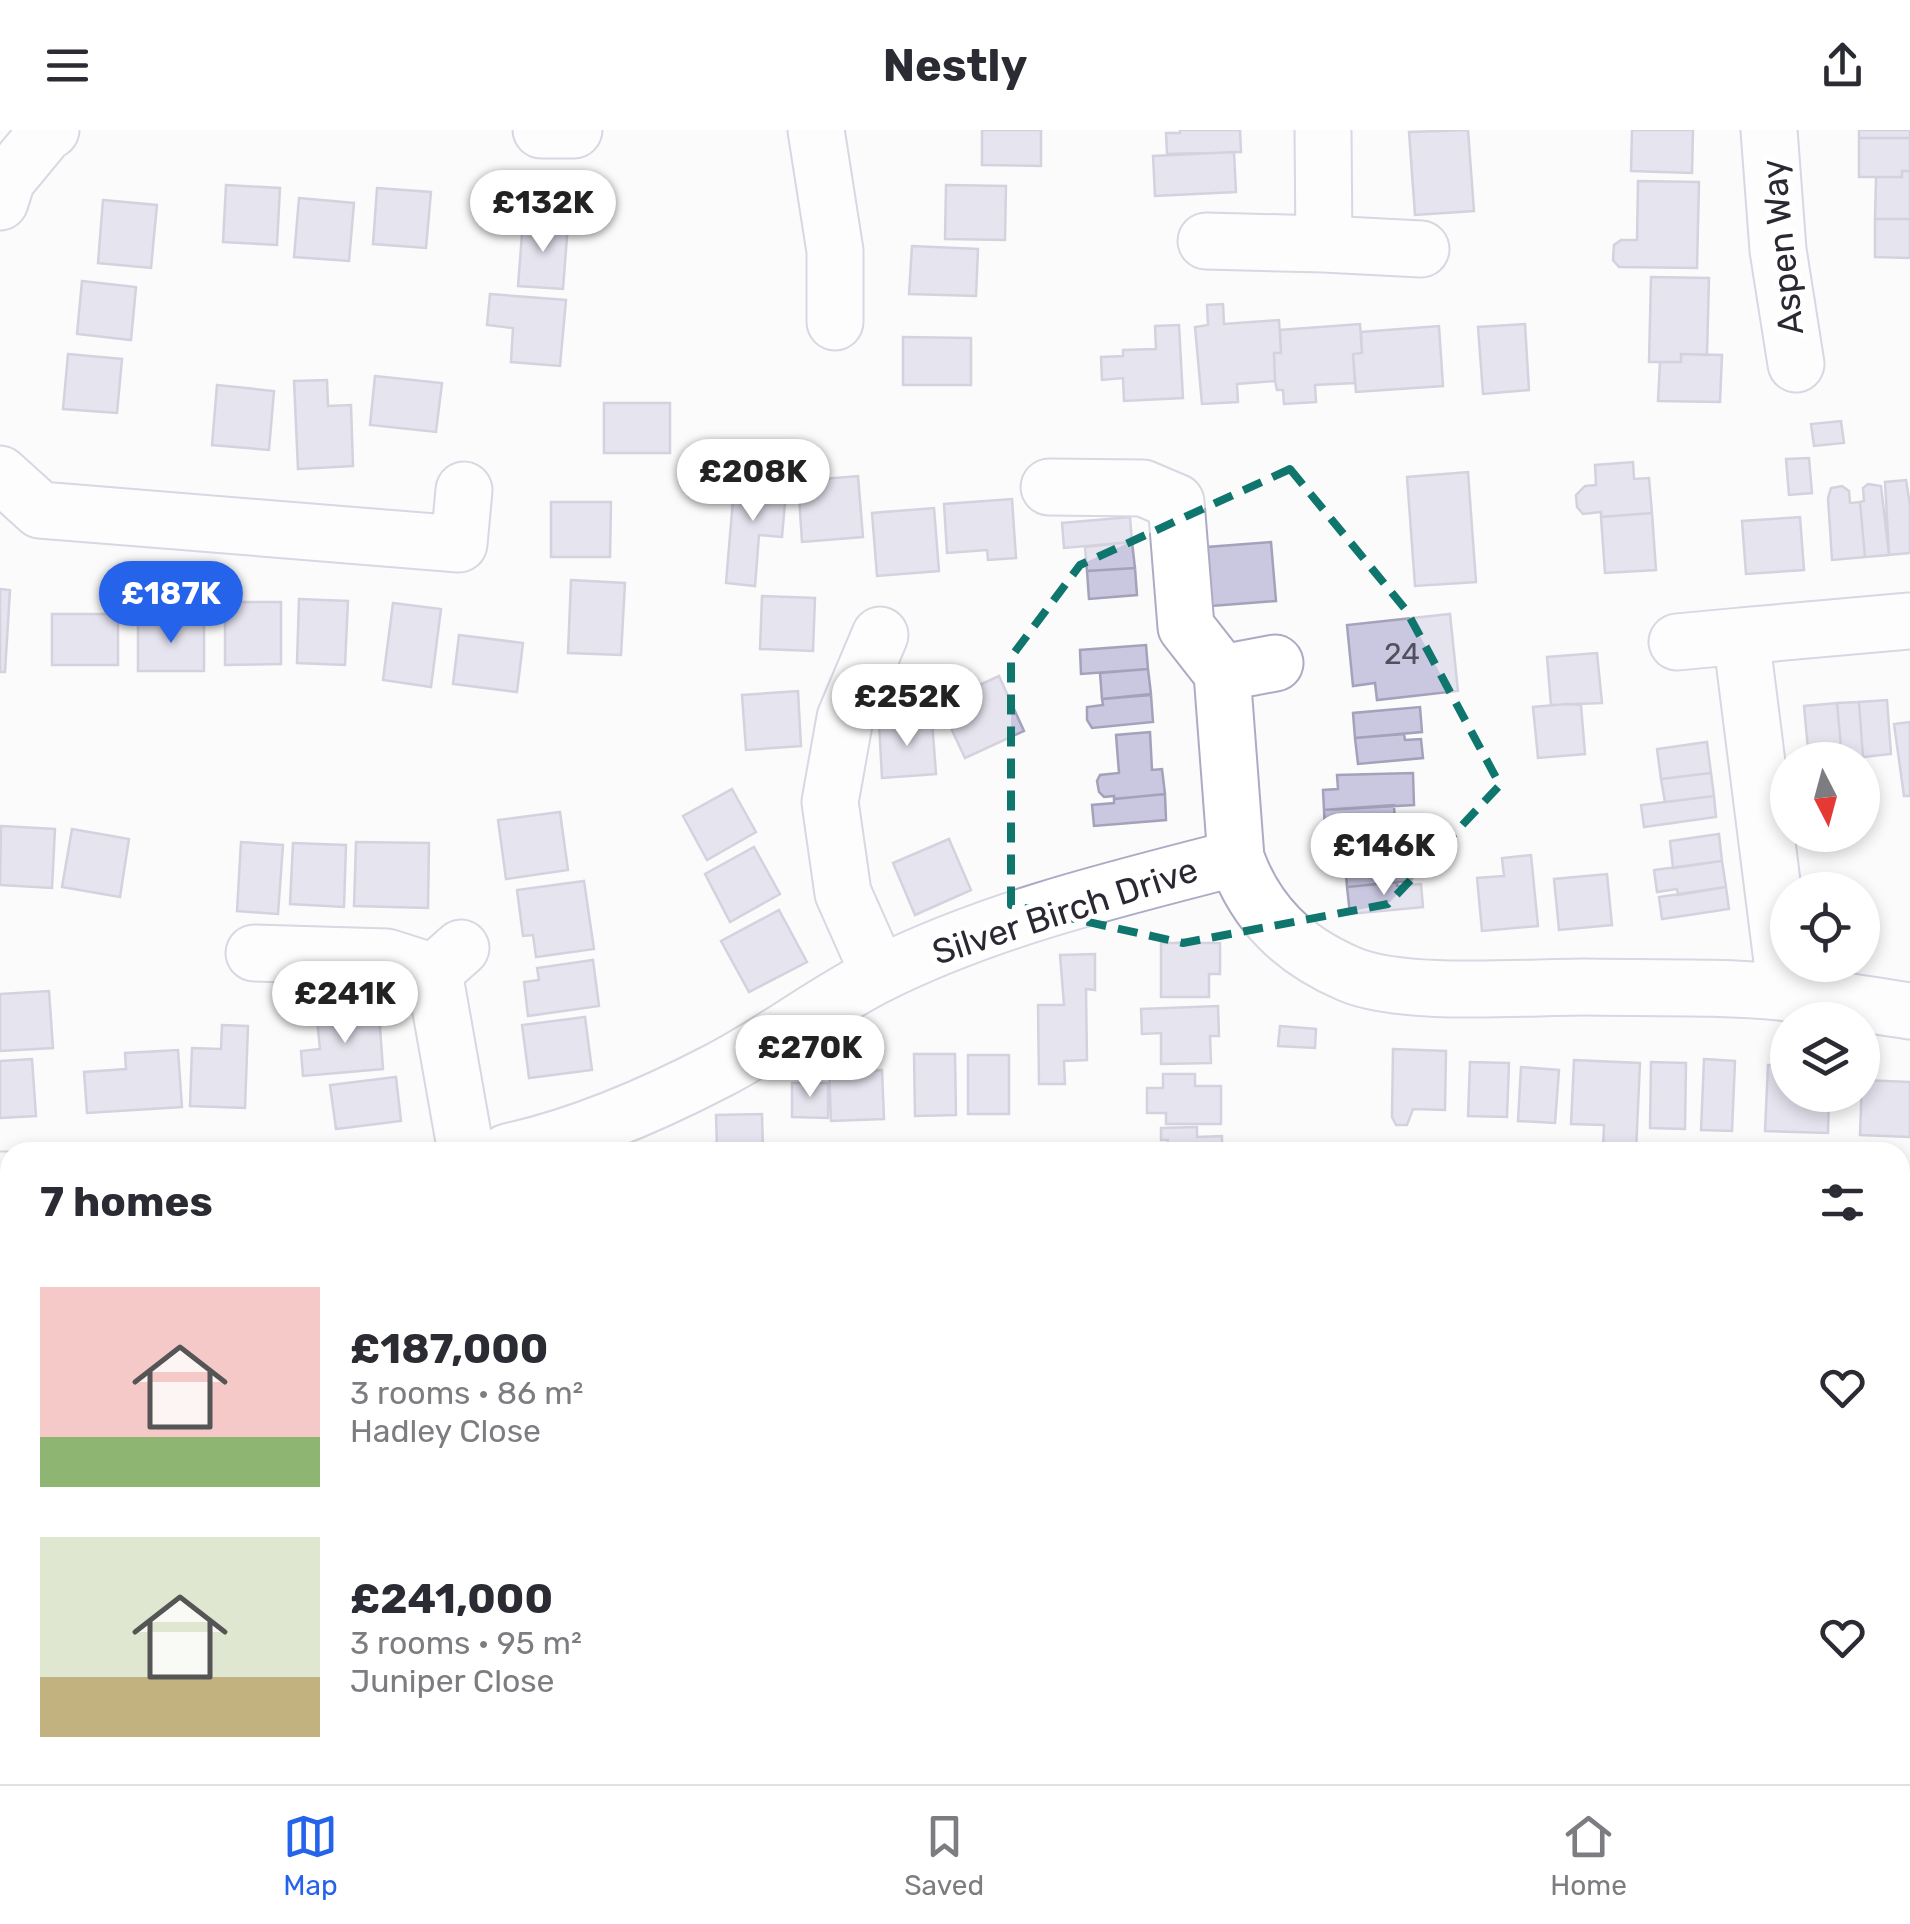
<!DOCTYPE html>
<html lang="en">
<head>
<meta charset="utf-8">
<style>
	body { margin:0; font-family:Rubik,sans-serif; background:#f7f7f7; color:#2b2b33; height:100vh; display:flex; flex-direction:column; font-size:38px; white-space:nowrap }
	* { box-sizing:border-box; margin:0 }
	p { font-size:32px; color:#7c7c81 }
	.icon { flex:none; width:55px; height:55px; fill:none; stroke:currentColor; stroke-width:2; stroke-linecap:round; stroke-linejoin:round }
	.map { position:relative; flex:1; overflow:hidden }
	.sheet { position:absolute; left:0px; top:1012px; width:1910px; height:642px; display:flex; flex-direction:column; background:#fff; border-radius:30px 30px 0 0; box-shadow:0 5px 15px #0003 }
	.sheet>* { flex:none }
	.needle { width:65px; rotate:174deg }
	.buttons { position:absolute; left:1770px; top:612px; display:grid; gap:20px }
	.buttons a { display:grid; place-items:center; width:110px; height:110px; border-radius:50%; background:#fff; box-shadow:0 5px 15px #0003; font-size:50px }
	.price { position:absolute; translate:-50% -85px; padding:0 22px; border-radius:35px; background:#fff; color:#222; font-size:32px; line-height:65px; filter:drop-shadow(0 2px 5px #0008) }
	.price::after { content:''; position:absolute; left:50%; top:60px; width:30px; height:22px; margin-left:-15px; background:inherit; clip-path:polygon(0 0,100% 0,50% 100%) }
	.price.selected { background:#2563eb; color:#fff }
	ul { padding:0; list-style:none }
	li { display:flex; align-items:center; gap:30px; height:250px; padding:0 40px }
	li span { display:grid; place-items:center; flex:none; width:280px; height:200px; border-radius:0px; color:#555 }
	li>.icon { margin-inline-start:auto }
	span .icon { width:120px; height:120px; fill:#fffc; stroke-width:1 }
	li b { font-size:42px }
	h2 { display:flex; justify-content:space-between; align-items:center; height:120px; padding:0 40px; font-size:42px }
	header { display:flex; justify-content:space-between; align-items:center; height:130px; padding:0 40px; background:#fff; font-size:45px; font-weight:700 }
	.tabs { display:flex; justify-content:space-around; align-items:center; height:140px; border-top:2px solid #e1e1e2; background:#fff; font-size:28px; color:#7c7c81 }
	.tabs a { display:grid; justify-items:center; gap:5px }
	.tabs .selected { color:#2563eb }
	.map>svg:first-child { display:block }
</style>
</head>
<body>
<header><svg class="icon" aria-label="menu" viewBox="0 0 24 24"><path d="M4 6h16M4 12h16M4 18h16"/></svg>Nestly<svg class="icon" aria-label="share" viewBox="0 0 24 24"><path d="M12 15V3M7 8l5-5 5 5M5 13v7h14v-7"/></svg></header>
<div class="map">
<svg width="1910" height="1654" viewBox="0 0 1910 1654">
	<rect width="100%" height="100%" fill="#fbfbfb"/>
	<path fill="#aef2c3" d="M 1900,1100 L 1910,1100 L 1910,1654 L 881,1654 L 882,1645 L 1900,1645 Z"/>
	<path fill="#cac7e1" stroke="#a4a1ba" stroke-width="2.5" d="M 982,0 L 1041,0 L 1041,36 L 982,35 Z
		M 1180,0 L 1240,0 L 1241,22 L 1167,24 L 1166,3 L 1180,3 Z
		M 1468,0 L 1474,81 L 1415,85 L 1409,2 Z
		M 1632,0 L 1693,0 L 1692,43 L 1631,41 Z
		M 1859,0 L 1910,0 L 1910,8 L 1859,8 Z
		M 1859,8 L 1910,8 L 1910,41 L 1902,41 L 1902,47 L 1859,47 Z
		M 1234,22 L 1236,62 L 1155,66 L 1153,26 Z
		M 1902,41 L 1910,41 L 1910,89 L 1875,89 L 1876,47 L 1902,47 Z
		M 1638,51 L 1699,52 L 1697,138 L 1619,137 L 1613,130 L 1614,115 L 1621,110 L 1637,110 Z
		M 226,55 L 280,58 L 277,115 L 223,112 Z
		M 946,55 L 1006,56 L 1005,110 L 945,109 Z
		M 377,58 L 431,62 L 426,118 L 373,114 Z
		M 299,68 L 354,73 L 349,131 L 294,127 Z
		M 103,70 L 157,75 L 151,138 L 98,133 Z
		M 1875,89 L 1910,89 L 1910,128 L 1875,127 Z
		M 523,91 L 568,94 L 563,159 L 518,156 Z
		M 912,116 L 978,119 L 976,166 L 909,164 Z
		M 1651,147 L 1709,148 L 1707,225 L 1681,224 L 1681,232 L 1649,232 Z
		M 82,151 L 136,157 L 131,210 L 77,204 Z
		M 490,164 L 566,170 L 560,236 L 511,232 L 513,198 L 487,195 Z
		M 1223,174 L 1224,194 L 1279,190 L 1281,223 L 1274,223 L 1275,251 L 1237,254 L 1238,272 L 1202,274 L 1195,197 L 1208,195 L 1207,175 Z
		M 1360,194 L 1362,223 L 1353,224 L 1355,253 L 1315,255 L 1316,272 L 1284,274 L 1283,260 L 1277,260 L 1275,251 L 1274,223 L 1281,223 L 1280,200 Z
		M 1525,194 L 1529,260 L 1483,264 L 1478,197 Z
		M 1179,195 L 1183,268 L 1124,271 L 1123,248 L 1102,250 L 1101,227 L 1123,226 L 1123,220 L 1156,219 L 1155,196 Z
		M 1439,196 L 1443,256 L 1356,262 L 1353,224 L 1362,223 L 1361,202 Z
		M 903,207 L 971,208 L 971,255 L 903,255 Z
		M 68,224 L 122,229 L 117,283 L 63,279 Z
		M 1681,224 L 1722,225 L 1720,272 L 1658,271 L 1660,232 L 1681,232 Z
		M 375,246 L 442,253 L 436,302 L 370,295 Z
		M 327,250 L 328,276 L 351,275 L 353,336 L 298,339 L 294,251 Z
		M 217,255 L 274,261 L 269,320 L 212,315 Z
		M 604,273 L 670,273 L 670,323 L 604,323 Z
		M 1841,291 L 1844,313 L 1814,316 L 1811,294 Z
		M 1809,328 L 1812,363 L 1789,365 L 1786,329 Z
		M 1633,332 L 1634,349 L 1649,348 L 1652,383 L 1601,387 L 1601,382 L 1583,384 L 1577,377 L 1576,365 L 1585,356 L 1596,355 L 1595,335 Z
		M 1468,342 L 1476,452 L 1415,456 L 1407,347 Z
		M 735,346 L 787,350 L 782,407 L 759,405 L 755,456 L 726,453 Z
		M 858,346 L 863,407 L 802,412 L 798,351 Z
		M 1906,350 L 1910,375 L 1910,423 L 1889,425 L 1885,352 Z
		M 1868,354 L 1881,356 L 1889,425 L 1865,427 L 1860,372 L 1864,371 L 1863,358 Z
		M 1842,356 L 1849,361 L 1850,373 L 1860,372 L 1865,427 L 1832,430 L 1828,368 L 1831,358 Z
		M 1012,369 L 1016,428 L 988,430 L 987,420 L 947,423 L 944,374 Z
		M 551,372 L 611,372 L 610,427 L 551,427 Z
		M 934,378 L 939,441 L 877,446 L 872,383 Z
		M 1652,383 L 1656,440 L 1605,443 L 1601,387 Z
		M 1130,387 L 1132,412 L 1064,418 L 1062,393 Z
		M 1800,387 L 1804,440 L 1746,444 L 1742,391 Z
		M 1132,412 L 1135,438 L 1087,441 L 1085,417 Z
		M 1271,412 L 1276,471 L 1199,477 L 1194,418 Z
		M 1135,438 L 1137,465 L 1089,469 L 1087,441 Z
		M 571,450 L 625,453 L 621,525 L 568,523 Z
		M 0,459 L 10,460 L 5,542 L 0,542 Z
		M 762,466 L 815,468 L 813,521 L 760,519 Z
		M 299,469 L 348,471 L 345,535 L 297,533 Z
		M 225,472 L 281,472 L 281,534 L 225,535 Z
		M 393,473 L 441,479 L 431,557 L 383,550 Z
		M 52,484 L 118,484 L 118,535 L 52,535 Z
		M 1450,484 L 1458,561 L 1377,570 L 1375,553 L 1353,556 L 1347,495 Z
		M 138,491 L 204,491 L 204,541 L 138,541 Z
		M 459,505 L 523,513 L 517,562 L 453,554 Z
		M 1146,515 L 1148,539 L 1081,544 L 1080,520 Z
		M 1597,523 L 1602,573 L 1551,575 L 1547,527 Z
		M 1148,539 L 1151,564 L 1102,569 L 1100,543 Z
		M 999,546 L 1024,601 L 965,628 L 943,581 L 976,566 L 973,558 Z
		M 798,561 L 801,616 L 746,620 L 742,565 Z
		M 1151,565 L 1153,592 L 1092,598 L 1087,590 L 1087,577 L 1103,575 L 1102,569 Z
		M 1887,570 L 1891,624 L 1863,627 L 1859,572 Z
		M 1859,572 L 1863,627 L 1842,628 L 1837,573 Z
		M 1837,573 L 1842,628 L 1809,630 L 1804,576 Z
		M 1567,574 L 1581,575 L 1585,624 L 1538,628 L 1533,577 Z
		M 1420,577 L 1422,602 L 1355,608 L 1353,583 Z
		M 932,590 L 936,644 L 882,648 L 879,593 Z
		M 1910,592 L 1910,666 L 1904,666 L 1894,594 Z
		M 1150,602 L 1152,640 L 1162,639 L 1165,664 L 1114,669 L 1114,666 L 1104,667 L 1099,662 L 1097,651 L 1100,645 L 1119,643 L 1116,605 Z
		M 1404,604 L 1405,610 L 1421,609 L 1423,628 L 1358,634 L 1355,608 Z
		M 1707,612 L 1711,643 L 1661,649 L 1657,619 Z
		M 1413,643 L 1414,675 L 1324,680 L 1323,660 L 1338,659 L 1337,645 Z
		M 1711,643 L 1714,666 L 1665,672 L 1661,649 Z
		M 732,659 L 756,702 L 707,730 L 683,686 Z
		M 1165,664 L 1166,690 L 1094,696 L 1092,675 L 1114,673 L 1114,669 Z
		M 1714,666 L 1716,687 L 1644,697 L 1641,675 Z
		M 1394,675 L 1396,719 L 1344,722 L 1343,713 L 1326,714 L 1324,680 Z
		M 560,682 L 568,740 L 506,749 L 498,690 Z
		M 1,696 L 55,699 L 52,758 L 0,755 Z
		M 72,699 L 129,709 L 120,767 L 62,757 Z
		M 1719,704 L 1722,731 L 1673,738 L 1670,711 Z
		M 949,709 L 971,760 L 915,785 L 893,733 Z
		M 241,712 L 283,715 L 278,784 L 237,781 Z
		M 356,712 L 429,713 L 428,778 L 354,776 Z
		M 293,713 L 346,715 L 344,777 L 290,774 Z
		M 754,717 L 780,764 L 730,792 L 705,744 Z
		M 1531,725 L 1538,796 L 1482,801 L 1477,748 L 1504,746 L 1502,728 Z
		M 1394,728 L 1394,731 L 1403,730 L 1415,736 L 1416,743 L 1411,751 L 1347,757 L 1345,732 Z
		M 1722,731 L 1726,757 L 1678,765 L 1677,759 L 1657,762 L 1654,740 Z
		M 1607,744 L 1612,795 L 1559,800 L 1554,749 Z
		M 584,751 L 594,819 L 536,827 L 533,805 L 523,806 L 517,760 Z
		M 1397,752 L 1397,756 L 1421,754 L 1423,777 L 1350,784 L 1347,757 Z
		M 1726,757 L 1729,779 L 1662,789 L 1659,767 Z
		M 779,780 L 807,832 L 749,862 L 721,811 Z
		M 1161,813 L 1220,813 L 1220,844 L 1209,844 L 1209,867 L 1161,867 Z
		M 1095,824 L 1095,860 L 1086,859 L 1087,930 L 1064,931 L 1065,954 L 1039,954 L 1038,875 L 1064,875 L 1060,825 Z
		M 593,830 L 599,876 L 528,886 L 524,852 L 539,850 L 537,838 Z
		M 49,861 L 53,918 L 0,921 L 0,864 Z
		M 1218,876 L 1219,906 L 1210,906 L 1211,933 L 1161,934 L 1161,903 L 1142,904 L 1141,879 Z
		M 379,884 L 383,939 L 303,946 L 301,921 L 320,919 L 317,889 Z
		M 585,887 L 592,940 L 529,948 L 522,895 Z
		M 222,895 L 248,896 L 245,978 L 190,976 L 192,918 L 221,919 Z
		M 1280,896 L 1316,899 L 1315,918 L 1278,916 Z
		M 1393,919 L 1446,921 L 1445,980 L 1413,979 L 1407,995 L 1396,995 L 1392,987 Z
		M 178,920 L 182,977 L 87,983 L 84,942 L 126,939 L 125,923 Z
		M 914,924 L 955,924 L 956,985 L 915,986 Z
		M 968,925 L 1009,925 L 1009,984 L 968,984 Z
		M 32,929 L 36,986 L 0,988 L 0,931 Z
		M 1704,929 L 1735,931 L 1732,1001 L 1701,1000 Z
		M 1574,930 L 1640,933 L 1636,1021 L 1603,1020 L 1604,995 L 1571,994 Z
		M 1470,932 L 1509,933 L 1507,987 L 1468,986 Z
		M 1651,932 L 1686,933 L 1685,999 L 1650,998 Z
		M 854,933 L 855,942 L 882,940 L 884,989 L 831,991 L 829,934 Z
		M 1768,935 L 1788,936 L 1788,965 L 1829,965 L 1828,1003 L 1765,1001 Z
		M 1521,937 L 1559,940 L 1555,993 L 1518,991 Z
		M 1163,944 L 1195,944 L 1195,956 L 1221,956 L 1221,994 L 1166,994 L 1166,983 L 1147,983 L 1147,958 L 1163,958 Z
		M 396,947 L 401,991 L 336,999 L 330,955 Z
		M 1862,950 L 1910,952 L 1910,1007 L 1860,1005 Z
		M 792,953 L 828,953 L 828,988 L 792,987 Z
		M 762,984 L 763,1022 L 705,1022 L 704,1018 L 717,1018 L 716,985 Z
		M 1197,997 L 1197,1007 L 1222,1006 L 1222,1022 L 1168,1022 L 1168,1010 L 1161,1010 L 1161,998 Z
		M 0,1119 L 10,1119 L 7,1190 L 0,1190 Z"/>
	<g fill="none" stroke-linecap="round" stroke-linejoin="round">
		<g stroke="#adaac4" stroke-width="59">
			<path id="minor" d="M 541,0 L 574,0
				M 816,0 L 835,121 L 835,192
				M 1323,0 L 1324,114 L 1421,119
				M 1769,0 L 1778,120 L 1796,234
				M 0,72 L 7,50 L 45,4 L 51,0
				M 1206,111 L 1324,114
				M 0,344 L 40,380 L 459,414 L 464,360
				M 1049,357 L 1143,358 L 1176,372 L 1186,497 L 1222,543
				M 1677,512 L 1741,506
				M 1236,728 L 1222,543 L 1275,533
				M 254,823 L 387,827 L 434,842 L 461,818
				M 434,842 L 466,1022
				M 879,844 L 843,763 L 830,672 L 845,588 L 880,505
				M 1786,863 L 1741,506 L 1910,491
				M 507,1022 C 580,1006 652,975 719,940 C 775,911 825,871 882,843 C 994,788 1116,759 1236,728 C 1256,784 1293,820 1349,844 C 1402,867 1523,857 1584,857 C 1648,858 1726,856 1789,863 C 1830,868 1870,875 1910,881
				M 0,1050 L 10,1050"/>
		</g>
		<use href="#minor" stroke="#fff" stroke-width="55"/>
	</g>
	<path d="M0 0H1910V1654H0ZM 1290,339 L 1406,480 L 1500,655 L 1388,774 L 1183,813 L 1011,775 L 1011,527 L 1080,435 Z" fill="#fbfbfb" fill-opacity=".55" fill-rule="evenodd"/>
	<path fill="none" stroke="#0f766e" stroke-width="8" stroke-dasharray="20 12" stroke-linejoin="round" d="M 1290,339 L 1406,480 L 1500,655 L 1388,774 L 1183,813 L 1011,775 L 1011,527 L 1080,435 Z"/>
	<g text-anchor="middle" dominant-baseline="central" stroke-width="10" stroke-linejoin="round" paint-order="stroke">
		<g font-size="30" fill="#52505e">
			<text x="1402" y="524">24</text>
		</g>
		<g font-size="35" fill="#2a2933" stroke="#fff">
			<text transform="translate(1782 117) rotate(-96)">Aspen Way</text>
			<text transform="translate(1065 781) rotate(-18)">Silver Birch Drive</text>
		</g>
	</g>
</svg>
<div class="buttons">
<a><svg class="needle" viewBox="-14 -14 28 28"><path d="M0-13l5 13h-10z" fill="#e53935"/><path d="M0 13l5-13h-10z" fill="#7c7c81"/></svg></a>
<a><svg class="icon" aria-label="locate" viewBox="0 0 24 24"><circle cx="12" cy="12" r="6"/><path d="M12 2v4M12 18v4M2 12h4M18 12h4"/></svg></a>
<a><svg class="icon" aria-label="layers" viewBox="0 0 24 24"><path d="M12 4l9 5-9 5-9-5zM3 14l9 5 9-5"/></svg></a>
</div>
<b class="price" style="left:543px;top:125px">£132K</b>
<b class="price" style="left:753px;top:394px">£208K</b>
<b class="price selected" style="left:171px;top:516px">£187K</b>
<b class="price" style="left:907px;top:619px">£252K</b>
<b class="price" style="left:1384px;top:768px">£146K</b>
<b class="price" style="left:345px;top:916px">£241K</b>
<b class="price" style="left:810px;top:970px">£270K</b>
<section class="sheet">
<h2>7 homes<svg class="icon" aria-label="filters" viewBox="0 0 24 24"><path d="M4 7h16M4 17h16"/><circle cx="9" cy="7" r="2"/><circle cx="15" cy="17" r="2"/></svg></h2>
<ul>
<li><span style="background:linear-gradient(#f6c9c9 75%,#8fb573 0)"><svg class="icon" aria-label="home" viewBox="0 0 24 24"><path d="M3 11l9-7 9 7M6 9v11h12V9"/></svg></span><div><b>£187,000</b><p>3 rooms · 86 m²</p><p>Hadley Close</p></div><svg class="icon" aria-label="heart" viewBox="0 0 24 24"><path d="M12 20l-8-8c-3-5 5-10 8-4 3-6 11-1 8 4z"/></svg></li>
<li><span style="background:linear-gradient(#dfe7d0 70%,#c2b280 0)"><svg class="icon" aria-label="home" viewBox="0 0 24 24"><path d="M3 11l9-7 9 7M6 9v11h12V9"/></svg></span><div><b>£241,000</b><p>3 rooms · 95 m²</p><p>Juniper Close</p></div><svg class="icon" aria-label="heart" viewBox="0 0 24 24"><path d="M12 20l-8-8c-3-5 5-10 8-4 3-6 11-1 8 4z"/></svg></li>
</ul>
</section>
</div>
<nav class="tabs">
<a class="selected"><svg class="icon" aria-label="map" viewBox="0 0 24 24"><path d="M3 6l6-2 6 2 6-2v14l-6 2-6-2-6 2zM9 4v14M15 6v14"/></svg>Map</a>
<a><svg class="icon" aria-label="saved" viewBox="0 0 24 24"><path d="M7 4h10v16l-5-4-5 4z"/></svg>Saved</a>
<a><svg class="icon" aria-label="home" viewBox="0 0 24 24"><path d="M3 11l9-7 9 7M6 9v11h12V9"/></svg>Home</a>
</nav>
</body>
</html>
